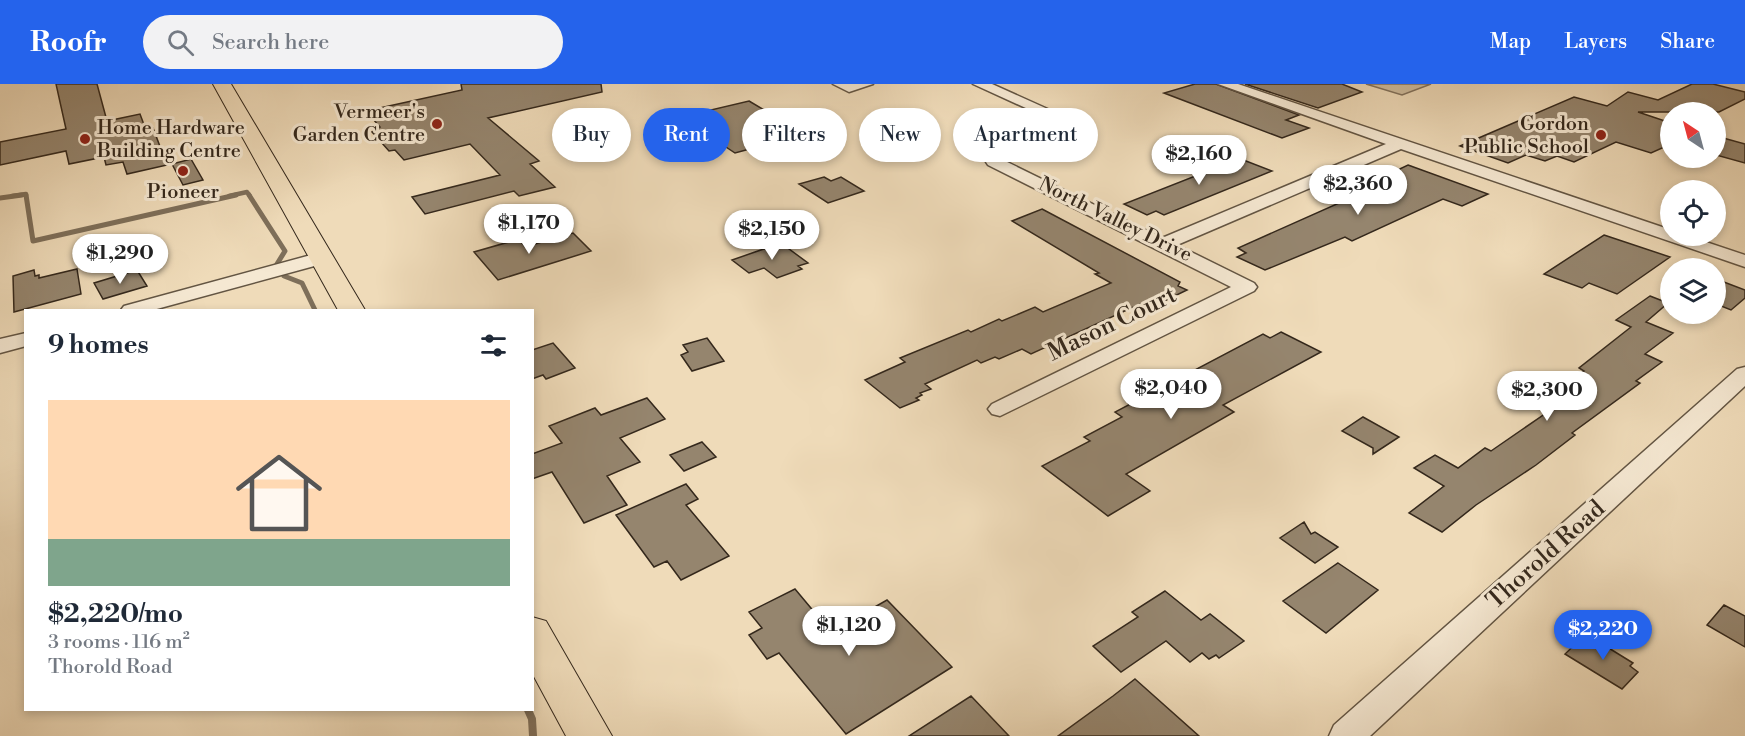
<!DOCTYPE html>
<html lang="en">
<head>
<meta charset="utf-8">
<style>
	body { margin:0; font-family:"Libre Bodoni",serif; background:#f2f2f3; color:#1f2937; height:100vh; display:flex; flex-direction:column; font-size:22px; white-space:nowrap }
	* { box-sizing:border-box; margin:0 }
	p { font-size:20px; color:#747a83 }
	.icon { flex:none; width:33px; height:33px; fill:none; stroke:currentColor; stroke-width:2; stroke-linecap:round; stroke-linejoin:round }
	.map { position:relative; flex:1; overflow:hidden }
	.side { position:absolute; left:24px; top:225px; width:510px; height:402px; display:flex; flex-direction:column; background:#fff; border-radius:0px; box-shadow:0 3px 9px #0003 }
	.side>* { flex:none }
	.banner { position:absolute; left:552px; top:24px; width:570px; height:54px; display:flex; gap:12px }
	.needle { width:39px; rotate:324deg }
	.buttons { position:absolute; left:1660px; top:18px; display:grid; gap:12px }
	.buttons a { display:grid; place-items:center; width:66px; height:66px; border-radius:50%; background:#fff; box-shadow:0 3px 9px #0003; font-size:30px }
	.price { position:absolute; translate:-50% -51px; padding:0 14px; border-radius:21px; background:#fff; color:#222; font-size:20px; line-height:39px; filter:drop-shadow(0 2px 3px #0008) }
	.price::after { content:''; position:absolute; left:50%; top:36px; width:18px; height:14px; margin-left:-9px; background:inherit; clip-path:polygon(0 0,100% 0,50% 100%) }
	.price.active { background:#2563eb; color:#fff }
	ul { padding:0; list-style:none }
	li { display:grid; align-content:center; gap:12px; height:318px; padding:0 24px }
	li span { display:grid; place-items:center; height:186px; border-radius:0px; color:#555 }
	li>.icon { margin-inline-start:auto }
	span .icon { width:108px; height:108px; fill:#fffc; stroke-width:1 }
	li b { font-size:26px }
	h2 { display:flex; justify-content:space-between; align-items:center; height:72px; padding:0 24px; font-size:26px }
	.tag { padding:0 21px; border-radius:27px; background:#fff; box-shadow:0 3px 9px #0003; font-size:21px; line-height:54px }
	.tag.active { background:#2563eb; color:#fff }
	header { display:flex; align-items:center; gap:36px; box-sizing:border-box; height:84px; padding:0 30px; background:#2563eb; color:#fff }
	header strong { font-size:28px }
	nav { display:flex; gap:33px; margin-inline-start:auto; font-size:21px }
	.search { width:420px; height:54px; background:#f2f2f3; display:flex; align-items:center; gap:15px; box-sizing:border-box; padding:0 21px; border-radius:33px; color:#747a83; font-size:22px }
	.map>svg:first-child { display:block }
</style>
</head>
<body>
<header>
<strong>Roofr</strong>
<div class="search"><svg class="icon" aria-label="search" viewBox="0 0 24 24"><circle cx="10" cy="10" r="6"/><path d="M15 15l6 6"/></svg>Search here</div>
<nav><a>Map</a><a>Layers</a><a>Share</a></nav>
</header>
<div class="map">
<svg width="1745" height="652" viewBox="0 0 1745 652">
	<rect width="100%" height="100%" fill="#efdbb9"/>
	<filter id="stains"><feTurbulence type="fractalNoise" baseFrequency=".00333" numOctaves="4"/><feColorMatrix values="0 0 0 0 .2 0 0 0 0 .09 0 0 0 0 .02 0 0 0 .5 -.17"/></filter>
	<radialGradient id="worn" r=".72"><stop offset=".6" stop-color="#630" stop-opacity="0"/><stop offset="1" stop-color="#630" stop-opacity=".3"/></radialGradient>
	<path fill="#cfbd9e" stroke="#82725d" stroke-width="1.5" d="M 1366,0 L 1431,0 L 1402,11 Z"/>
	<g fill="none" stroke-linecap="round" stroke-linejoin="round">
		<path stroke="#7e6f5a" stroke-width="4.5" d="M 12,112 L 26,110 L 26,112
			M 229,112 L 247,108 L 250,112"/>
		<path stroke="#7e6f5a" stroke-width="5" d="M 26,111 L 33,157 L 236,111
			M 249,111 L 285,167 L 277,180
			M 0,114 L 22,111
			M 284,192 L 302,199 L 315,226"/>
		<path stroke="#7e6f5a" stroke-width="8" d="M 528,626 L 532,635 L 533,652"/>
	</g>
	<path fill="#95856e" stroke="#34281c" stroke-width="1.5" d="M 56,0 L 97,0 L 107,37 L 140,30 L 146,46 L 153,44 L 167,81 L 127,90 L 123,78 L 106,81 L 104,73 L 69,80 L 66,67 L 0,81 L 0,58 L 66,45 Z
		M 461,0 L 601,0 L 602,8 L 488,34 L 539,77 L 530,80 L 555,103 L 519,112 L 514,107 L 425,130 L 412,113 L 500,91 L 470,60 L 404,76 L 395,66 L 389,67 L 372,48 L 380,43 L 366,27 L 462,6 Z
		M 1195,0 L 1216,0 L 1299,31 L 1286,36 L 1309,44 L 1282,54 L 1164,9 Z
		M 1245,0 L 1342,0 L 1362,8 L 1318,24 Z
		M 1692,0 L 1713,0 L 1745,8 L 1745,15 L 1719,28 L 1638,28 L 1671,39 L 1671,60 L 1651,69 L 1616,58 L 1574,78 L 1557,72 L 1545,77 L 1526,71 L 1508,79 L 1460,62 L 1574,13 L 1607,22 L 1628,8 L 1658,16 Z
		M 749,17 L 805,50 L 735,69 L 681,33 Z
		M 1716,52 L 1745,60 L 1745,79 L 1716,71 Z
		M 1233,72 L 1272,87 L 1164,131 L 1156,127 L 1147,131 L 1124,120 L 1198,91 L 1191,88 Z
		M 191,75 L 203,96 L 183,101 L 172,80 Z
		M 1408,81 L 1488,110 L 1462,122 L 1443,115 L 1352,157 L 1345,153 L 1265,186 L 1237,173 L 1246,169 L 1238,164 L 1393,95 L 1385,92 Z
		M 824,93 L 831,97 L 841,93 L 864,107 L 828,119 L 799,100 Z
		M 1042,125 L 1180,198 L 1178,202 L 1187,206 L 1150,224 L 1142,219 L 1031,270 L 1022,265 L 999,275 L 995,273 L 981,279 L 977,276 L 925,300 L 931,305 L 920,309 L 922,311 L 916,314 L 919,316 L 900,324 L 865,296 L 905,278 L 900,274 L 968,246 L 971,248 L 999,235 L 1002,237 L 1035,223 L 1043,228 L 1111,199 L 1095,190 L 1099,189 L 1012,137 Z
		M 573,149 L 591,167 L 498,196 L 474,168 L 519,155 L 525,163 Z
		M 1604,151 L 1670,173 L 1617,210 L 1589,199 L 1582,204 L 1544,190 Z
		M 781,159 L 808,179 L 798,182 L 802,185 L 777,194 L 764,184 L 749,189 L 732,176 Z
		M 77,185 L 81,210 L 14,228 L 13,192 L 34,186 L 35,192 L 39,191 L 39,194 Z
		M 137,186 L 147,202 L 103,215 L 94,199 Z
		M 1716,195 L 1745,206 L 1745,214 L 1731,226 L 1716,220 Z
		M 1650,212 L 1668,219 L 1646,238 L 1673,249 L 1645,270 L 1662,278 L 1636,297 L 1640,299 L 1572,349 L 1575,351 L 1536,381 L 1476,421 L 1442,448 L 1409,429 L 1444,402 L 1414,384 L 1435,371 L 1458,384 L 1485,364 L 1491,367 L 1549,327 L 1546,325 L 1556,319 L 1545,314 L 1584,287 L 1579,284 L 1631,243 L 1616,236 Z
		M 1281,248 L 1321,268 L 1223,321 L 1234,328 L 1126,390 L 1150,407 L 1108,432 L 1042,382 L 1090,357 L 1084,353 L 1122,333 L 1115,328 L 1263,250 L 1270,254 Z
		M 707,254 L 724,277 L 692,287 L 681,271 L 688,268 L 683,261 Z
		M 553,259 L 575,284 L 546,295 L 543,291 L 532,295 L 532,266 Z
		M 647,314 L 665,335 L 620,354 L 640,378 L 607,392 L 627,421 L 584,439 L 552,388 L 532,395 L 532,370 L 562,359 L 549,342 L 595,324 L 601,331 Z
		M 1363,333 L 1399,353 L 1373,370 L 1373,364 L 1342,347 Z
		M 702,358 L 716,373 L 684,387 L 670,371 Z
		M 686,400 L 698,415 L 686,421 L 729,472 L 681,496 L 667,477 L 654,483 L 616,431 Z
		M 1304,438 L 1311,450 L 1315,448 L 1338,463 L 1315,479 L 1280,454 Z
		M 1338,479 L 1378,506 L 1326,549 L 1283,517 Z
		M 795,505 L 831,548 L 887,516 L 952,583 L 846,650 L 779,569 L 767,575 L 749,551 L 762,544 L 749,528 Z
		M 1165,507 L 1201,536 L 1210,530 L 1244,557 L 1219,574 L 1216,571 L 1209,575 L 1202,569 L 1190,578 L 1166,557 L 1121,588 L 1093,562 L 1138,533 L 1132,528 Z
		M 1724,521 L 1745,532 L 1745,563 L 1707,541 Z
		M 1586,550 L 1633,579 L 1630,582 L 1638,588 L 1622,605 L 1565,570 Z
		M 1135,595 L 1199,652 L 1058,652 L 1113,612 Z
		M 971,612 L 1009,652 L 909,652 Z"/>
	<g fill="none" stroke-linecap="round" stroke-linejoin="round">
		<g stroke="#635543" stroke-width="3">
			<path id="minor" d="M 833,0 L 873,0 L 849,8 Z
				M 973,0 L 992,0 L 1081,40 L 1069,50 L 1005,71 L 1003,76 L 1162,154 L 1386,60 L 1218,0 L 1238,0 L 1671,146 L 1671,152 L 1688,152 L 1745,171 L 1745,183 L 1401,65 L 1177,161 L 1254,199 L 1257,203 L 1254,207 L 1000,332 L 992,330 L 988,325 L 992,320 L 1231,203 L 988,81 L 986,78 L 992,65 L 1063,41 Z
				M 322,168 L 329,170 L 332,174 L 329,178 L 153,226 L 121,226 L 124,222 Z
				M 26,249 L 26,262 L 0,269 L 0,255 Z
				M 1745,283 L 1745,302 L 1370,652 L 1329,652 L 1334,641 L 1737,285 Z"/>
		</g>
		<g stroke="#34281c" stroke-width="2">
			<path id="major" d="M 213,0 L 231,0 L 365,226 L 338,226 Z
				M 532,533 L 546,537 L 612,652 L 566,652 L 532,589 Z"/>
		</g>
		<use href="#minor" fill="#f5e8d2" fill-rule="evenodd"/>
		<use href="#major" fill="#efdbb9" fill-rule="evenodd"/>
	</g>
	<g fill="#8f2418" stroke="#f5e8d2" stroke-width="2">
		<circle cx="437" cy="40" r="6"/>
		<circle cx="1601" cy="51" r="6"/>
		<circle cx="85" cy="55" r="6"/>
		<circle cx="183" cy="87" r="6"/>
	</g>
	<g text-anchor="middle" dominant-baseline="central" stroke-width="6" stroke-linejoin="round" paint-order="stroke">
		<g font-size="20" fill="#34281c" stroke="#f5e8d2" text-anchor="end">
			<text x="425" y="28">Vermeer's<tspan x="425" dy="23">Garden Centre</tspan></text>
			<text x="1589" y="40">Gordon<tspan x="1589" dy="23">Public School</tspan></text>
			<text x="97" y="44" text-anchor="start">Home Hardware<tspan x="97" dy="23">Building Centre</tspan></text>
			<text x="183" y="108" text-anchor="middle">Pioneer</text>
		</g>
		<g font-size="20" fill="#34281c" stroke="#f5e8d2">
			<text transform="translate(1115 136) rotate(26)">North Valley Drive</text>
		</g>
		<g font-size="24" fill="#34281c" stroke="#f5e8d2">
			<text transform="translate(1112 240) rotate(-26)">Mason Court</text>
			<text transform="translate(1546 471) rotate(-42)">Thorold Road</text>
		</g>
	</g>
	<rect width="100%" height="100%" filter="url(#stains)"/>
	<rect width="100%" height="100%" fill="url(#worn)"/>
</svg>
<div class="buttons">
<a><svg class="needle" viewBox="-14 -14 28 28"><path d="M0-13l5 13h-10z" fill="#e53935"/><path d="M0 13l5-13h-10z" fill="#747a83"/></svg></a>
<a><svg class="icon" aria-label="locate" viewBox="0 0 24 24"><circle cx="12" cy="12" r="6"/><path d="M12 2v4M12 18v4M2 12h4M18 12h4"/></svg></a>
<a><svg class="icon" aria-label="layers" viewBox="0 0 24 24"><path d="M12 4l9 5-9 5-9-5zM3 14l9 5 9-5"/></svg></a>
</div>
<b class="price" style="left:1199px;top:102px">$2,160</b>
<b class="price" style="left:1358px;top:132px">$2,360</b>
<b class="price" style="left:529px;top:171px">$1,170</b>
<b class="price" style="left:772px;top:177px">$2,150</b>
<b class="price" style="left:120px;top:201px">$1,290</b>
<b class="price" style="left:1171px;top:336px">$2,040</b>
<b class="price" style="left:1547px;top:338px">$2,300</b>
<b class="price" style="left:849px;top:573px">$1,120</b>
<b class="price active" style="left:1603px;top:577px">$2,220</b>
<div class="banner">
<a class="tag">Buy</a>
<a class="tag active">Rent</a>
<a class="tag">Filters</a>
<a class="tag">New</a>
<a class="tag">Apartment</a>
</div>
<section class="side">
<h2>9 homes<svg class="icon" aria-label="filters" viewBox="0 0 24 24"><path d="M4 7h16M4 17h16"/><circle cx="9" cy="7" r="2"/><circle cx="15" cy="17" r="2"/></svg></h2>
<ul>
<li><span style="background:linear-gradient(#ffd9b3 75%,#7fa58c 0)"><svg class="icon" aria-label="home" viewBox="0 0 24 24"><path d="M3 11l9-7 9 7M6 9v11h12V9"/></svg></span><div><b>$2,220/mo</b><p>3 rooms · 116 m²</p><p>Thorold Road</p></div></li>
</ul>
</section>
</div>
</body>
</html>
